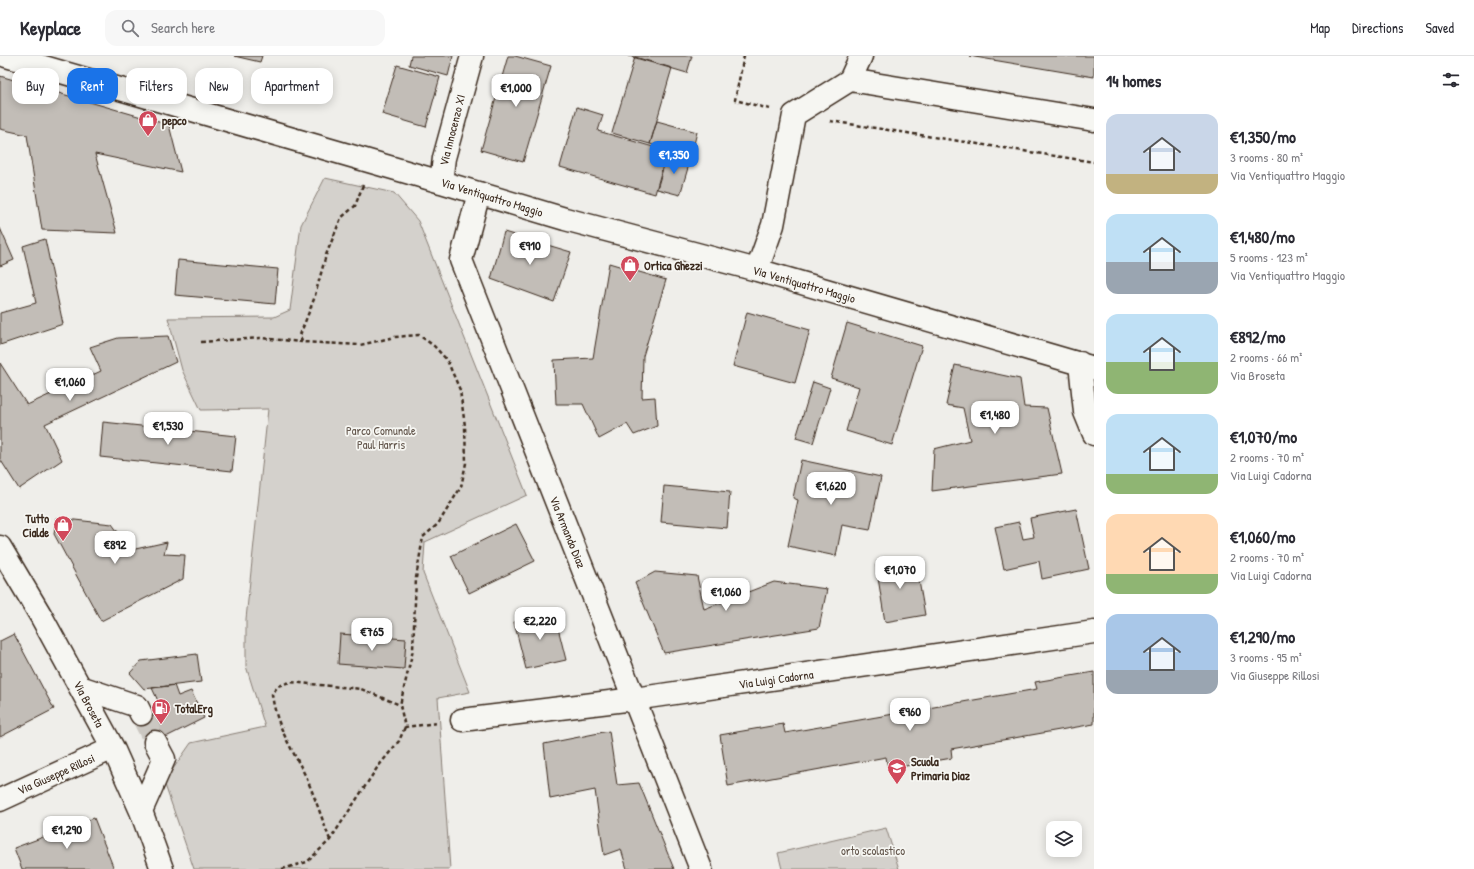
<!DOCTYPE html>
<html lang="en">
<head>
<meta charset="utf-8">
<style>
	body { margin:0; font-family:"Patrick Hand",sans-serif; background:#f7f7f7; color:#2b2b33; height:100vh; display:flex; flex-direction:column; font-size:15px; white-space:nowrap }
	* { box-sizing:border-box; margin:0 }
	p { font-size:13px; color:#7c7c81 }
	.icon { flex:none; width:22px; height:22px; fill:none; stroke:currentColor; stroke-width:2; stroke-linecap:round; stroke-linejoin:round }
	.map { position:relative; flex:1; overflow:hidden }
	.sheet { display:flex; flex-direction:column; background:#fff; width:380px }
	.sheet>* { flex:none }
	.banner { position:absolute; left:12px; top:12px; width:380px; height:36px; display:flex; gap:8px }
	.controls { position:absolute; left:1046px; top:765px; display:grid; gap:8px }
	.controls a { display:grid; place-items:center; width:36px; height:36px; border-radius:8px; background:#fff; box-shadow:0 2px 10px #0003; font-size:20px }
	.price { position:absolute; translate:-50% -34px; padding:0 9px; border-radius:8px; background:#fff; color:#222; font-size:13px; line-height:26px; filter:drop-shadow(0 1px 2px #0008) }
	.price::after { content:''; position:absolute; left:50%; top:24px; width:12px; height:9px; margin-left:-6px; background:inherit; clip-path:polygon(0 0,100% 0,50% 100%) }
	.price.selected { background:#1a73e8; color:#fff }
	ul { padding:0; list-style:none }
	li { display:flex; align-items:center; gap:12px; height:100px; padding:0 12px }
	li span { display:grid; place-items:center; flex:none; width:112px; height:80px; border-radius:12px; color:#555 }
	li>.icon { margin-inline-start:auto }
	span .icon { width:48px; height:48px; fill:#fffc; stroke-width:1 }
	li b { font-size:17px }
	h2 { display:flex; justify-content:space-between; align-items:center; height:48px; padding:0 12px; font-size:17px }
	.chip { padding:0 14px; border-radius:12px; background:#fff; box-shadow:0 2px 10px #0003; font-size:14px; line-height:36px }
	.chip.selected { background:#1a73e8; color:#fff }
	header { display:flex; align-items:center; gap:24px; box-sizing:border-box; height:56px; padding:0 20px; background:#fff; border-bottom:1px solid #e1e1e2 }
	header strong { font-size:19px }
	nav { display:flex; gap:22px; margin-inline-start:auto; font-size:14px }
	.search { width:280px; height:36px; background:#f7f7f7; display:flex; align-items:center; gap:10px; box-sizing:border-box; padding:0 14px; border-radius:12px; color:#7c7c81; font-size:15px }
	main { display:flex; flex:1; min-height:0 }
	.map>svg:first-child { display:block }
</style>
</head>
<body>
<header>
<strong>Keyplace</strong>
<div class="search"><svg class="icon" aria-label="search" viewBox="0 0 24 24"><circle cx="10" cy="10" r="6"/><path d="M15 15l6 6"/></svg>Search here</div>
<nav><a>Map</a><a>Directions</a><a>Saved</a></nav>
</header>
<main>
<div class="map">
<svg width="1094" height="813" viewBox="0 0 1094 813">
	<rect width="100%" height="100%" fill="#efeeea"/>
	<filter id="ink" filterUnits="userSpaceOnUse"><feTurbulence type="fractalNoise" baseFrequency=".025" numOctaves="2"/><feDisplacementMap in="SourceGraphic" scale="8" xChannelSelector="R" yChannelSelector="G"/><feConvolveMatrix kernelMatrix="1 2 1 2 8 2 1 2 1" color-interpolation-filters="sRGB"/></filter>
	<g filter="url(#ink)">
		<path fill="#d4d1cc" stroke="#887e75" d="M 325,122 L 394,137 L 418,165 L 527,439 L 425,486 L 423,517 L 470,636 L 438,642 L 450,813 L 194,813 L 164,726 L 191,687 L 265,671 L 246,610 L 246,563 L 268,353 L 201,354 L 182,314 L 168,262 L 274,261 L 290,254 L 301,169 Z
			M 886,772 L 899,813 L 782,813 L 778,797 Z"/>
		<path fill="#c2bdb7" stroke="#3b2a1e" d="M 234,0 L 262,0 L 260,6 Z
			M 411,0 L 453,0 L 448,20 L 409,9 Z
			M 508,0 L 515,0 L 551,10 L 523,106 L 481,94 Z
			M 629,0 L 692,0 L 687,17 Z
			M 969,0 L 1094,0 L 1094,21 Z
			M 635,1 L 672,12 L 650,88 L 612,77 Z
			M 397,9 L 440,21 L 426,71 L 382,58 Z
			M 0,20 L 169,69 L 181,116 L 95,98 L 117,177 L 42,174 L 27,79 L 0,73 Z
			M 577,51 L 603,59 L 598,75 L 667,95 L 655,138 L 560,111 Z
			M 657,65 L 697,76 L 691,100 L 650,88 Z
			M 667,99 L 690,105 L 680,139 L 657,133 Z
			M 0,172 L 14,204 L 0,210 Z
			M 504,176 L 571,196 L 554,246 L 491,223 Z
			M 45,183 L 63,268 L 0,289 L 0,257 L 36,247 L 23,190 Z
			M 178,204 L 278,213 L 275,248 L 175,239 Z
			M 609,207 L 666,224 L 643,300 L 642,342 L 655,341 L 657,370 L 634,379 L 627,368 L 599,383 L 583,348 L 556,348 L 554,304 L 593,302 Z
			M 747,256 L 810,274 L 795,327 L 733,310 Z
			M 847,267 L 922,290 L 892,389 L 846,375 L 859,331 L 831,322 Z
			M 168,280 L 176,306 L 45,368 L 62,404 L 19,433 L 0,403 L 0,307 L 27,349 L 101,315 L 90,291 L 118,282 Z
			M 955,309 L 1020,323 L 1024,351 L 1047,352 L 1062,418 L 932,435 L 934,393 L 970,384 L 963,352 L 946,349 Z
			M 813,326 L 830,332 L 813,387 L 796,382 Z
			M 103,366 L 236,380 L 232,415 L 100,401 Z
			M 801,404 L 881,421 L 870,474 L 842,469 L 836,500 L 788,490 L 798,444 L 793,442 Z
			M 664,430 L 730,436 L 727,472 L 661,466 Z
			M 1076,453 L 1089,513 L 1042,523 L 1039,505 L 1004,513 L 995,471 L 1019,466 L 1023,483 L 1034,481 L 1030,462 Z
			M 56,462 L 112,468 L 131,494 L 167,486 L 164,498 L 185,499 L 183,523 L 101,565 L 54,478 Z
			M 516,468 L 535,505 L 469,537 L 451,500 Z
			M 915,502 L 925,559 L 885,566 L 876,509 Z
			M 655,516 L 697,520 L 704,553 L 774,526 L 827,533 L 819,572 L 664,597 L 635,527 Z
			M 554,556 L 566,604 L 526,613 L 514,566 Z
			M 14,578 L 54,653 L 0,681 L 0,585 Z
			M 340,578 L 406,583 L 404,613 L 338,608 Z
			M 197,598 L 201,626 L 144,633 L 130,617 L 141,605 Z
			M 1094,616 L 1094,668 L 951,693 L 952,702 L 888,713 L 886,701 L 728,730 L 720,679 L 783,668 L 785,677 L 1037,633 L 1035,626 Z
			M 174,629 L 178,640 L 191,635 L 204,662 L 148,690 L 135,661 L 160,649 L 152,632 Z
			M 609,675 L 617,729 L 639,727 L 674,813 L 627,813 L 621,793 L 604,799 L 595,734 L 550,743 L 544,688 Z
			M 94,762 L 114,813 L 22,813 L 14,792 Z"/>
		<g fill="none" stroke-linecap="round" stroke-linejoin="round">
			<path stroke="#cbc7c1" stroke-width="22" stroke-dasharray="22 11" stroke-linecap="butt" d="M 141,658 L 155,686"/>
			<g stroke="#3b2a1e" stroke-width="25">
				<path id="minor" d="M 6,0 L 441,126 L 565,163 L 757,214 L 1094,312
					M 850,24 L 861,0
					M 441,126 L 444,102 L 472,0
					M 479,137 L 461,204 L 701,813
					M 757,214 L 773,169 L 794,59 L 850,24 L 1094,64
					M 1080,307 L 1085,356 L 1094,378
					M 0,491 L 41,560 L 113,692 L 141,755 L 162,813
					M 80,631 L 137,650 L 141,658
					M 462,664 L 634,643 L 1094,576
					M 0,744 L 113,692
					M 141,755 L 164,703 L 155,686"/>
			</g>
			<path stroke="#3b2a1e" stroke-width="2.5" stroke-dasharray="4 3" stroke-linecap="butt" d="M 744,0 L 735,44 L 770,53
				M 830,65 L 1094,106
				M 363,129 L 355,150 L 341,162 L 326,199 L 314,243 L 300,279 L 302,286 L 360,289 L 395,281 L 419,279 L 434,290 L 447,304 L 460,334 L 465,370 L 466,407 L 461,431 L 438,468 L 423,481 L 416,522 L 413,594 L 400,649 L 405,671 L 438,667
				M 201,286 L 260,282 L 302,286
				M 330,784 C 322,763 315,741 306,721 C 292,692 276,671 272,638 L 278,630 L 290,626 L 361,633 L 400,649
				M 282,813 L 307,806 L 330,784 L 377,712 L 399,685 L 405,671"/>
			<use href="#minor" stroke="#f6f6f2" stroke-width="22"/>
		</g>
	</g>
	<defs>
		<g id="shop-pin" transform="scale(1)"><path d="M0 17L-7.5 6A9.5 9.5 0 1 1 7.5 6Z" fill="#d1495b" stroke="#f6f6f2"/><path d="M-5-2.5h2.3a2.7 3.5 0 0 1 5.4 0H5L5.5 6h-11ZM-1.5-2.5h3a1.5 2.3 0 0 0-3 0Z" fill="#fff"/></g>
		<g id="fuel-pin" transform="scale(1)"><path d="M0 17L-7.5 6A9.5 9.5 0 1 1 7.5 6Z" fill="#d1495b" stroke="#f6f6f2"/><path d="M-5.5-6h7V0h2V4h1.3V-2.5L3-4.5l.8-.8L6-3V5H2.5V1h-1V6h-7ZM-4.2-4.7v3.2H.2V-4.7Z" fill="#fff"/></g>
		<g id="school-pin" transform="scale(1)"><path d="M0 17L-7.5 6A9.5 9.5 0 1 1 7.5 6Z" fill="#d1495b" stroke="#f6f6f2"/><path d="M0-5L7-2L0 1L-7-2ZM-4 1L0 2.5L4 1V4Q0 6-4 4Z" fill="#fff"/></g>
	</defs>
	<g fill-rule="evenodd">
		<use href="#shop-pin" x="148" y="64"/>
		<use href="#shop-pin" x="630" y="209"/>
		<use href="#shop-pin" x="63" y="469"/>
		<use href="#fuel-pin" x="161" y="652"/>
		<use href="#school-pin" x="897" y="712"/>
	</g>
	<g text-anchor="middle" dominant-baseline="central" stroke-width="3.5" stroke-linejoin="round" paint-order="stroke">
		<g font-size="12" font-weight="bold" fill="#3b2a1e" stroke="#f6f6f2" text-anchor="start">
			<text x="162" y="64">pepco</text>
			<text x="644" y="209">Ortica Ghezzi</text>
			<text x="49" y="462" text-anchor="end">Tutto<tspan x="49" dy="14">Cialde</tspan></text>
			<text x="175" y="652">TotalErg</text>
			<text x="911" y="705">Scuola<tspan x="911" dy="14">Primaria Diaz</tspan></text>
		</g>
		<g font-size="12" fill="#3b2a1e" stroke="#f6f6f2">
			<text transform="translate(452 74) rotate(-76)">Via Innocenzo XI</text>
			<text transform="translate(492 141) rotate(17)">Via Ventiquattro Maggio</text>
			<text transform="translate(804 228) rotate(16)">Via Ventiquattro Maggio</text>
			<text transform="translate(568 476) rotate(68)">Via Armando Diaz</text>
			<text transform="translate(776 623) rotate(-8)">Via Luigi Cadorna</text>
			<text transform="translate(89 648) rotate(62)">Via Broseta</text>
			<text transform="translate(56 718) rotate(-24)">Via Giuseppe Rillosi</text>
		</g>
		<g font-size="12" fill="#61544a" stroke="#f6f6f2">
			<text x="381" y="374">Parco Comunale<tspan x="381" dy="14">Paul Harris</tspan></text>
			<text x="873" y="794">orto scolastico</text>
		</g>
	</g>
</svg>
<div class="controls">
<a><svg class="icon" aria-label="layers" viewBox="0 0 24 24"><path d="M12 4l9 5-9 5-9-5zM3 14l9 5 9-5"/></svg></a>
</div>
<b class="price" style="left:516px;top:52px">€1,000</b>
<b class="price selected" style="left:674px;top:119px">€1,350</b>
<b class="price" style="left:530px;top:210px">€910</b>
<b class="price" style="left:70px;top:346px">€1,060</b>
<b class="price" style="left:995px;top:379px">€1,480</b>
<b class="price" style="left:168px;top:390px">€1,530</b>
<b class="price" style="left:831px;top:450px">€1,620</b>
<b class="price" style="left:115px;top:509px">€892</b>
<b class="price" style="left:900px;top:534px">€1,070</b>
<b class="price" style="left:726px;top:556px">€1,060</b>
<b class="price" style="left:540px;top:585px">€2,220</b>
<b class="price" style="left:372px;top:596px">€765</b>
<b class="price" style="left:910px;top:676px">€960</b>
<b class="price" style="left:67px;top:794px">€1,290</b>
<div class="banner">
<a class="chip">Buy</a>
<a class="chip selected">Rent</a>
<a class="chip">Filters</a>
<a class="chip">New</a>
<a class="chip">Apartment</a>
</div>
</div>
<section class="sheet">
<h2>14 homes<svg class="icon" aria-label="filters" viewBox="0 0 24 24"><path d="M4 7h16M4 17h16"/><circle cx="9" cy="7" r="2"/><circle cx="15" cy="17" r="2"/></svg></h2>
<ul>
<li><span style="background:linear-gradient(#c9d6e8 75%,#c2b280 0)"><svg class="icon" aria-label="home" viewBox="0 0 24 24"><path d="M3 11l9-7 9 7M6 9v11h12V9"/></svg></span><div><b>€1,350/mo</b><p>3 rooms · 80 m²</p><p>Via Ventiquattro Maggio</p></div></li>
<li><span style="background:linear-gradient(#bfe0f5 60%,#9aa5b1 0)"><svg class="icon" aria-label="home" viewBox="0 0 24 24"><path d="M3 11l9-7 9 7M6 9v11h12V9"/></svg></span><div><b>€1,480/mo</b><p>5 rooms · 123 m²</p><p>Via Ventiquattro Maggio</p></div></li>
<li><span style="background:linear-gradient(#bfe0f5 60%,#8fb573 0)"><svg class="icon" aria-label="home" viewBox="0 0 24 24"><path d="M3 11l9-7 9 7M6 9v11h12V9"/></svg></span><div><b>€892/mo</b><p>2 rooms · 66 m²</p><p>Via Broseta</p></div></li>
<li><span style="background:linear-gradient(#bfe0f5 75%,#8fb573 0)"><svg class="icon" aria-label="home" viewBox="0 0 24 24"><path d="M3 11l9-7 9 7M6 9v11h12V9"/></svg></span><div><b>€1,070/mo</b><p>2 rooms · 70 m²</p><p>Via Luigi Cadorna</p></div></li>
<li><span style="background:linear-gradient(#ffd9b3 75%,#8fb573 0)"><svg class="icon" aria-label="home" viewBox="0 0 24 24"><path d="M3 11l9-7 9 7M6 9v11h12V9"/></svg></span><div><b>€1,060/mo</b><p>2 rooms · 70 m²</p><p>Via Luigi Cadorna</p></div></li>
<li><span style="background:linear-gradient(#a9c7e8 70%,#9aa5b1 0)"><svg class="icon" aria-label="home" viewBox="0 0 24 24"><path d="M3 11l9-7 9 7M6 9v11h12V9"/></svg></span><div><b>€1,290/mo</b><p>3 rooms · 95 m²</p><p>Via Giuseppe Rillosi</p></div></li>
</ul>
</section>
</main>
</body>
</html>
